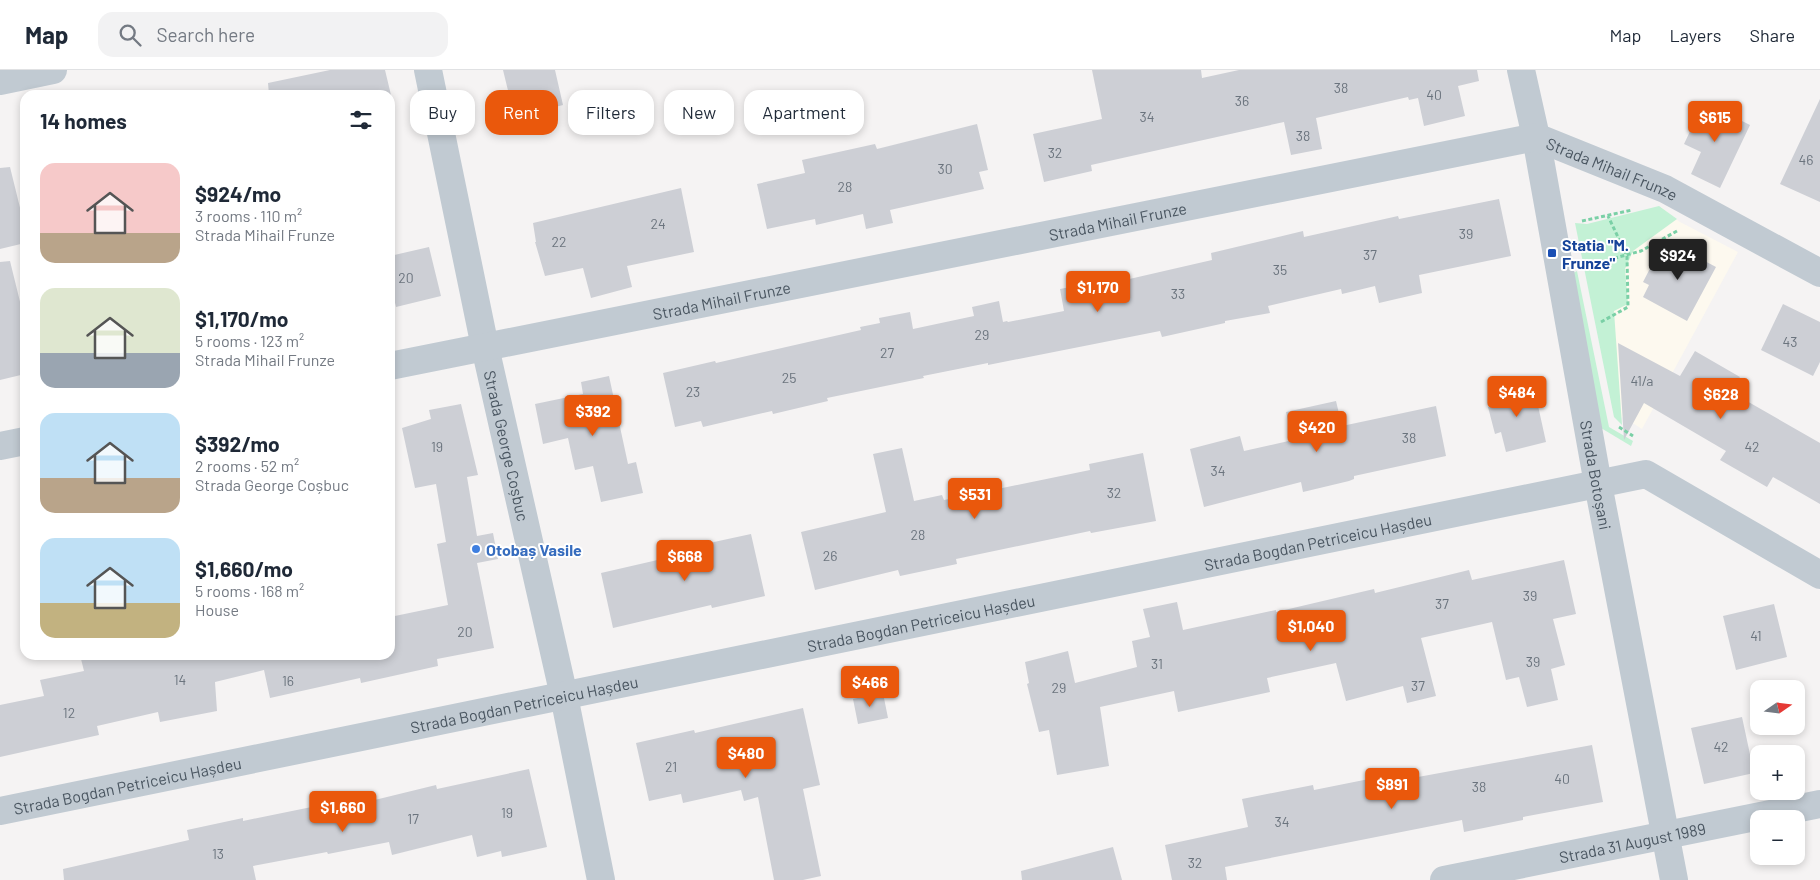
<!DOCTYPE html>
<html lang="en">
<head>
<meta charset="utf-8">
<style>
	body { margin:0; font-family:Barlow,sans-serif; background:#f2f2f3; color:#1f2937; height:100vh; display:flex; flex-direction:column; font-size:19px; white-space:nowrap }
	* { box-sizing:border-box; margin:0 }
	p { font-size:16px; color:#747a83 }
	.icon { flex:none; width:28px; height:28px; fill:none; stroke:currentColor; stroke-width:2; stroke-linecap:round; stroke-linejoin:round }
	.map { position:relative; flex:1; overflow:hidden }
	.sheet { position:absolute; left:20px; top:20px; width:375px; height:570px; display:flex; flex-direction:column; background:#fff; border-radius:15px; box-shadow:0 2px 8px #0003 }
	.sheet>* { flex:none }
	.banner { position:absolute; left:410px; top:20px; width:475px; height:45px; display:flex; gap:10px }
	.needle { width:32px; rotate:76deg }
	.controls { position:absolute; left:1750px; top:610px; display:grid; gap:10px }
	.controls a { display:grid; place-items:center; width:55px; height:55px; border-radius:10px; background:#fff; box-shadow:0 2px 8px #0003; font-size:25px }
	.price { position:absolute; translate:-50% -42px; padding:0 11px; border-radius:5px; background:#ea580c; color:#fff; font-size:16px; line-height:32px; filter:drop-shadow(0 1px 2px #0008) }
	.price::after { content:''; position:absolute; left:50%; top:30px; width:15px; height:11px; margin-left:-8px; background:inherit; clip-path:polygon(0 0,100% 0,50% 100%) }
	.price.current { background:#222; color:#fff }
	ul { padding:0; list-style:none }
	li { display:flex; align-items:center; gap:15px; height:125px; padding:0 20px }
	li span { display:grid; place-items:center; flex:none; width:140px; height:100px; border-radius:15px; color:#555 }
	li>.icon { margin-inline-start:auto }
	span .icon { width:60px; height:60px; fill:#fffc; stroke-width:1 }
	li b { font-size:21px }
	h2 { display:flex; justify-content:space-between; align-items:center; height:60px; padding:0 20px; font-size:21px }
	.tag { padding:0 18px; border-radius:15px; background:#fff; box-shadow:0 2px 8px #0003; font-size:18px; line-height:45px }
	.tag.current { background:#ea580c; color:#fff }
	header { display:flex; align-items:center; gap:30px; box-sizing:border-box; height:70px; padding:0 25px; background:#fff; border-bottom:1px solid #e0e1e3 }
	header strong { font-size:24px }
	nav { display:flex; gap:28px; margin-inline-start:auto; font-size:18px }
	.search { width:350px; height:45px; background:#f2f2f3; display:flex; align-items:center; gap:12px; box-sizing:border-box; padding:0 18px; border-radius:15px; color:#747a83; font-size:19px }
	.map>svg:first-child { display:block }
</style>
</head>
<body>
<header>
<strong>Map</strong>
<div class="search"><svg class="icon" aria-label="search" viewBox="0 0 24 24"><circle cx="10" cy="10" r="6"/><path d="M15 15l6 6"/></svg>Search here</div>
<nav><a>Map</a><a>Layers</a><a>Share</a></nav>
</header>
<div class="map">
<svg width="1820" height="810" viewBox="0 0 1820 810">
	<rect width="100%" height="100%" fill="#f5f3f3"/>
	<path fill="#fdf9ef" d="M 1661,137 L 1680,152 L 1738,182 L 1642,359 L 1623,347 L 1617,350 L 1599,152 Z"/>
	<path fill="#c3f1d5" d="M 1659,136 L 1677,149 L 1633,181 L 1625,199 L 1628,234 L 1614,241 L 1622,355 L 1614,347 L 1575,153 L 1587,154 Z
		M 1577,201 L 1609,357 L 1633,371 L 1631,376 L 1601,358 L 1571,204 Z"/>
	<path fill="#cdcfd5" d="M 330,0 L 385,0 L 391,25 L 269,25 L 268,13 Z
		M 503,0 L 555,0 L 563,35 L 535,42 L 533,32 L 512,37 Z
		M 1092,0 L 1201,0 L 1202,8 L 1239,0 L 1477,0 L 1479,11 L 1458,16 L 1465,46 L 1424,56 L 1418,28 L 1409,30 L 1408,27 L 1316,48 L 1322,79 L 1291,85 L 1284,52 L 1091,95 L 1092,101 L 1044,112 L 1033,64 L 1102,49 Z
		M 1820,29 L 1820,132 L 1780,114 Z
		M 1704,32 L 1750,55 L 1720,118 L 1691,104 L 1701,82 L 1684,74 Z
		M 977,54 L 988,100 L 979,102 L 984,119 L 890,140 L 893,153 L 866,159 L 863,144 L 816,155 L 815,149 L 767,159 L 757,114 L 805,103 L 802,90 L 875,74 L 877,79 Z
		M 10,97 L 25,158 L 25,173 L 0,179 L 0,98 Z
		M 681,118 L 694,182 L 627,196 L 632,217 L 591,228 L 583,198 L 545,206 L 535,172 L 536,172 L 533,153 Z
		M 1499,129 L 1511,186 L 1419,205 L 1422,223 L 1379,233 L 1375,216 L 1342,224 L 1341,219 L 1268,236 L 1270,243 L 1225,251 L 1225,253 L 1162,267 L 1160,261 L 988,295 L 988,293 L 923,306 L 924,308 L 827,328 L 828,331 L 773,344 L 772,341 L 703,357 L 701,351 L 675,357 L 663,303 L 715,291 L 716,293 L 861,260 L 860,257 L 880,253 L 879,248 L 910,242 L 913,259 L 974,246 L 972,237 L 999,231 L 1003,252 L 1007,251 L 1008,252 L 1064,241 L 1060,219 L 1111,209 L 1112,213 L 1212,190 L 1211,183 L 1303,161 L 1304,167 L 1398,146 L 1399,149 Z
		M 1671,173 L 1716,197 L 1687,251 L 1643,227 L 1649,215 L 1643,212 L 1658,183 L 1664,186 Z
		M 429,177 L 441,226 L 396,237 L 390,211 L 390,186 Z
		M 10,191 L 25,252 L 25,304 L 0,310 L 0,192 Z
		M 1783,234 L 1820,252 L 1820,292 L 1813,306 L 1761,280 Z
		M 1618,273 L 1680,306 L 1695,281 L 1740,307 L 1731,322 L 1820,373 L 1820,434 L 1773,407 L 1767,417 L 1720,390 L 1726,381 L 1644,333 L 1624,370 Z
		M 609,306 L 628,394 L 636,392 L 643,423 L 601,432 L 593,396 L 575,400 L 568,368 L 543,374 L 535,334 L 583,324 L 581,312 Z
		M 1533,313 L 1546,372 L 1506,382 L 1501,362 L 1495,364 L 1488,337 L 1494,336 L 1492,323 Z
		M 1336,331 L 1342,356 L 1436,336 L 1446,386 L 1354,406 L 1354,409 L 1349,411 L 1303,422 L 1301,412 L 1204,437 L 1190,379 L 1240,366 L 1244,381 L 1293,370 L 1286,342 Z
		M 461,334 L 478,405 L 467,407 L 477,466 L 493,463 L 498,489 L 477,493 L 494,578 L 437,589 L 438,596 L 361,613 L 360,608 L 270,628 L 264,600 L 215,612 L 217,641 L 160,652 L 158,642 L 97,656 L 99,665 L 0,687 L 0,635 L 44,626 L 40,610 L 84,601 L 80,585 L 390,585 L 390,547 L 448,535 L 437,474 L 446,472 L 436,414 L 415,418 L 402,358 L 431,349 L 429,340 Z
		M 902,378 L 914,431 L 942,425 L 944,430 L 1090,400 L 1089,394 L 1143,383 L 1156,451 L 1091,463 L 1090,461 L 956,489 L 957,494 L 900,506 L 898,500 L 815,520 L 801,462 L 886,442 L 873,384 Z
		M 751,464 L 765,526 L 712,538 L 711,535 L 613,558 L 601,503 L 701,480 L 700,475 Z
		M 1564,490 L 1576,544 L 1553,549 L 1565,595 L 1551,599 L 1558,630 L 1527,637 L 1519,607 L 1506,610 L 1492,552 L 1421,568 L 1436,626 L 1407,633 L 1403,616 L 1346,631 L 1336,593 L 1267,608 L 1270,622 L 1178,642 L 1174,621 L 1100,637 L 1109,696 L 1057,705 L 1049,660 L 1039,662 L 1027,614 L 1029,613 L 1025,592 L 1068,581 L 1075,613 L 1137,597 L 1132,571 L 1150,567 L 1143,539 L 1177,532 L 1183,560 L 1276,540 L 1276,542 L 1374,519 L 1375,523 L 1469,500 L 1472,510 Z
		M 1774,534 L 1787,587 L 1736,600 L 1723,546 Z
		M 883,623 L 888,648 L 858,654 L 853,629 Z
		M 803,638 L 820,715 L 803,719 L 821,806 L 803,810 L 774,810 L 758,727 L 744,731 L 741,720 L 683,733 L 681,724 L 649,731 L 636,673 L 694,660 L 695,663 Z
		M 1742,647 L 1754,703 L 1704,714 L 1691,658 Z
		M 1592,675 L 1603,732 L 1523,747 L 1523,750 L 1464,762 L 1462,750 L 1225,797 L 1227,810 L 1172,810 L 1165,775 L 1248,757 L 1242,729 L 1313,715 L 1314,720 L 1379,707 L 1380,714 Z
		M 529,699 L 547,777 L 502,787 L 501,781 L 477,787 L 472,765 L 392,785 L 389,772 L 328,784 L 327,782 L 253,796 L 256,810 L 64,810 L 63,799 L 189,770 L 187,760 L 243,748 L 243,751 L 341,731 L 342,738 L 436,715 L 437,719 Z
		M 1113,777 L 1122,810 L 1022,810 L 1021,801 Z"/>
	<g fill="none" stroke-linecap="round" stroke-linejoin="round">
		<path stroke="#7ad0a6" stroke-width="3" stroke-dasharray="4 2.5" stroke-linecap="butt" d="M 1582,151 L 1632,140
			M 1589,195 L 1641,181 L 1677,161 L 1679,162
			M 1601,252 L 1628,237 L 1627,186 L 1608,146
			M 1619,357 L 1633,366"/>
		<g stroke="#c1cad2" stroke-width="28">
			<path id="s1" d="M 428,0 L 485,277 L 564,626 L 601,810"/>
			<path id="s2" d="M 1521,0 L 1536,67 L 1598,414 L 1674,810"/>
			<path d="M 0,11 L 53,0"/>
			<path id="s3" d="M 390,296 L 1536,67 L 1665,119 L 1820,203"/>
			<path d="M 0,376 L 25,371"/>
			<path id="s4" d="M 0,741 L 1646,404 L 1820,505"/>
			<path id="s5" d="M 1444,810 L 1820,734"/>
		</g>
	</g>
	<rect fill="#1a4fb4" stroke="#fff" stroke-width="2" x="1547" y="178" width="10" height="10" rx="2.5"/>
	<circle fill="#3f7fe0" stroke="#fff" stroke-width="2" cx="476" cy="479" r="5"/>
	<g text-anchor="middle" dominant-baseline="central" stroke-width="4" stroke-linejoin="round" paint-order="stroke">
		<g font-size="14" fill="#6b747e">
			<text x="1341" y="17">38</text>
			<text x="1434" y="24">40</text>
			<text x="1242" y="30">36</text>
			<text x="1147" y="46">34</text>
			<text x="1303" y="65">38</text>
			<text x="1055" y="82">32</text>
			<text x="1806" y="89">46</text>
			<text x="945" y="98">30</text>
			<text x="845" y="116">28</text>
			<text x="658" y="153">24</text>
			<text x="1466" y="163">39</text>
			<text x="559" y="171">22</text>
			<text x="1370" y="184">37</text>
			<text x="1280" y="199">35</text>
			<text x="406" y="207">20</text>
			<text x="1178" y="223">33</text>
			<text x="982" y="264">29</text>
			<text x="1790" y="271">43</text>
			<text x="887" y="282">27</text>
			<text x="789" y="307">25</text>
			<text x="1642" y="310">41/a</text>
			<text x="693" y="321">23</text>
			<text x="1409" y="367">38</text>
			<text x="437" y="376">19</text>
			<text x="1752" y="376">42</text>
			<text x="1218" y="400">34</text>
			<text x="1114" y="422">32</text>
			<text x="918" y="464">28</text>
			<text x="830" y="485">26</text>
			<text x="1530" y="525">39</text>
			<text x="1442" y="533">37</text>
			<text x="465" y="561">20</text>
			<text x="1756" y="565">41</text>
			<text x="1533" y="591">39</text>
			<text x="1157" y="593">31</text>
			<text x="180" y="609">14</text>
			<text x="288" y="610">16</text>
			<text x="1418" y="615">37</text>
			<text x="1059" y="617">29</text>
			<text x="69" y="642">12</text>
			<text x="1721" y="676">42</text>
			<text x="671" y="696">21</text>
			<text x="1562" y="708">40</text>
			<text x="1479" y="716">38</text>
			<text x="507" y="742">19</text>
			<text x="413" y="748">17</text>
			<text x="1282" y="751">34</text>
			<text x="218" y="783">13</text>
			<text x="1195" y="792">32</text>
		</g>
		<g font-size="16" fill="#4a5661" stroke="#fff">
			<text stroke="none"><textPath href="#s3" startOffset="1251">Strada Mihail Frunze</textPath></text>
			<text stroke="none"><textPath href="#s3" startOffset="742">Strada Mihail Frunze</textPath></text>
			<text stroke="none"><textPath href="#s3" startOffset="338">Strada Mihail Frunze</textPath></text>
			<text stroke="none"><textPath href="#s1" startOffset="384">Strada George Coșbuc</textPath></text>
			<text stroke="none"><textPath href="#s2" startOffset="412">Strada Botoșani</textPath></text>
			<text stroke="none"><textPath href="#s4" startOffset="1345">Strada Bogdan Petriceicu Hașdeu</textPath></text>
			<text stroke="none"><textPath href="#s4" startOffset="940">Strada Bogdan Petriceicu Hașdeu</textPath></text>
			<text stroke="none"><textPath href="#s4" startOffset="535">Strada Bogdan Petriceicu Hașdeu</textPath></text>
			<text stroke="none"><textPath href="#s4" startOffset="130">Strada Bogdan Petriceicu Hașdeu</textPath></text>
			<text stroke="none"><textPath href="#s5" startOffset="192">Strada 31 August 1989</textPath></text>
		</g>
		<g font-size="16" font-weight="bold" fill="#164399" stroke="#fff" text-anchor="start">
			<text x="1562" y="174">Statia "M.<tspan x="1562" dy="18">Frunze"</tspan></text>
		</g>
		<g font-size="16" font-weight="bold" fill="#366cbe" stroke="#fff" text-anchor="start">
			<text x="486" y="479">Otobaș Vasile</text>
		</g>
	</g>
</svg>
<div class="controls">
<a><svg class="needle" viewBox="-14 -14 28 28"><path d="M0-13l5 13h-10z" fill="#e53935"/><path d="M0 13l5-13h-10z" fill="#747a83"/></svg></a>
<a>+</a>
<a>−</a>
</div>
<b class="price" style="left:1715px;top:73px">$615</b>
<b class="price current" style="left:1678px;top:211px">$924</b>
<b class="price" style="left:1098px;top:243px">$1,170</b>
<b class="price" style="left:1517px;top:348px">$484</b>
<b class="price" style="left:1721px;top:350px">$628</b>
<b class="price" style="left:593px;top:367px">$392</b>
<b class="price" style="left:1317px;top:383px">$420</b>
<b class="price" style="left:975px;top:450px">$531</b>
<b class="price" style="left:685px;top:512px">$668</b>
<b class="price" style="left:1311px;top:582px">$1,040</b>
<b class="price" style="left:870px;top:638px">$466</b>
<b class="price" style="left:746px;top:709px">$480</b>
<b class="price" style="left:1392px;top:740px">$891</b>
<b class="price" style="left:343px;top:763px">$1,660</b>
<div class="banner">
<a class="tag">Buy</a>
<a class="tag current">Rent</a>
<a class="tag">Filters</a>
<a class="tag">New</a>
<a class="tag">Apartment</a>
</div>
<section class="sheet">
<h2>14 homes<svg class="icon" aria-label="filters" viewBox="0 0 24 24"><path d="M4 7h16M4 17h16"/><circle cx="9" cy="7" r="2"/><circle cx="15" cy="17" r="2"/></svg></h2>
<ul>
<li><span style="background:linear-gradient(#f6c9c9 70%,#b9a48a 0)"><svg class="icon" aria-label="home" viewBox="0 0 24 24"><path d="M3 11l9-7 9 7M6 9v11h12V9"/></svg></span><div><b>$924/mo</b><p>3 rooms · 110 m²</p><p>Strada Mihail Frunze</p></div></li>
<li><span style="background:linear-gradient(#dfe7d0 65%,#9aa5b1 0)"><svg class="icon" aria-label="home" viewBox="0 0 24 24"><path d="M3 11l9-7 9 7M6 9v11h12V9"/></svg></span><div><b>$1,170/mo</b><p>5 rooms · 123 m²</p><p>Strada Mihail Frunze</p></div></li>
<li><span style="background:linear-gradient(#bfe0f5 65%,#b9a48a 0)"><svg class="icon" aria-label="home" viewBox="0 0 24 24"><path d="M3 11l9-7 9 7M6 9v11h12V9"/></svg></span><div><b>$392/mo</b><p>2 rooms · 52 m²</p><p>Strada George Coșbuc</p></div></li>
<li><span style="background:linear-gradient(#bfe0f5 65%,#c2b280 0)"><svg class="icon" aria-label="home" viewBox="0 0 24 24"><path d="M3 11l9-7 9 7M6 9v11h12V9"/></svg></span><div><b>$1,660/mo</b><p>5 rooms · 168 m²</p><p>House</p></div></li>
</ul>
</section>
</div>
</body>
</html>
